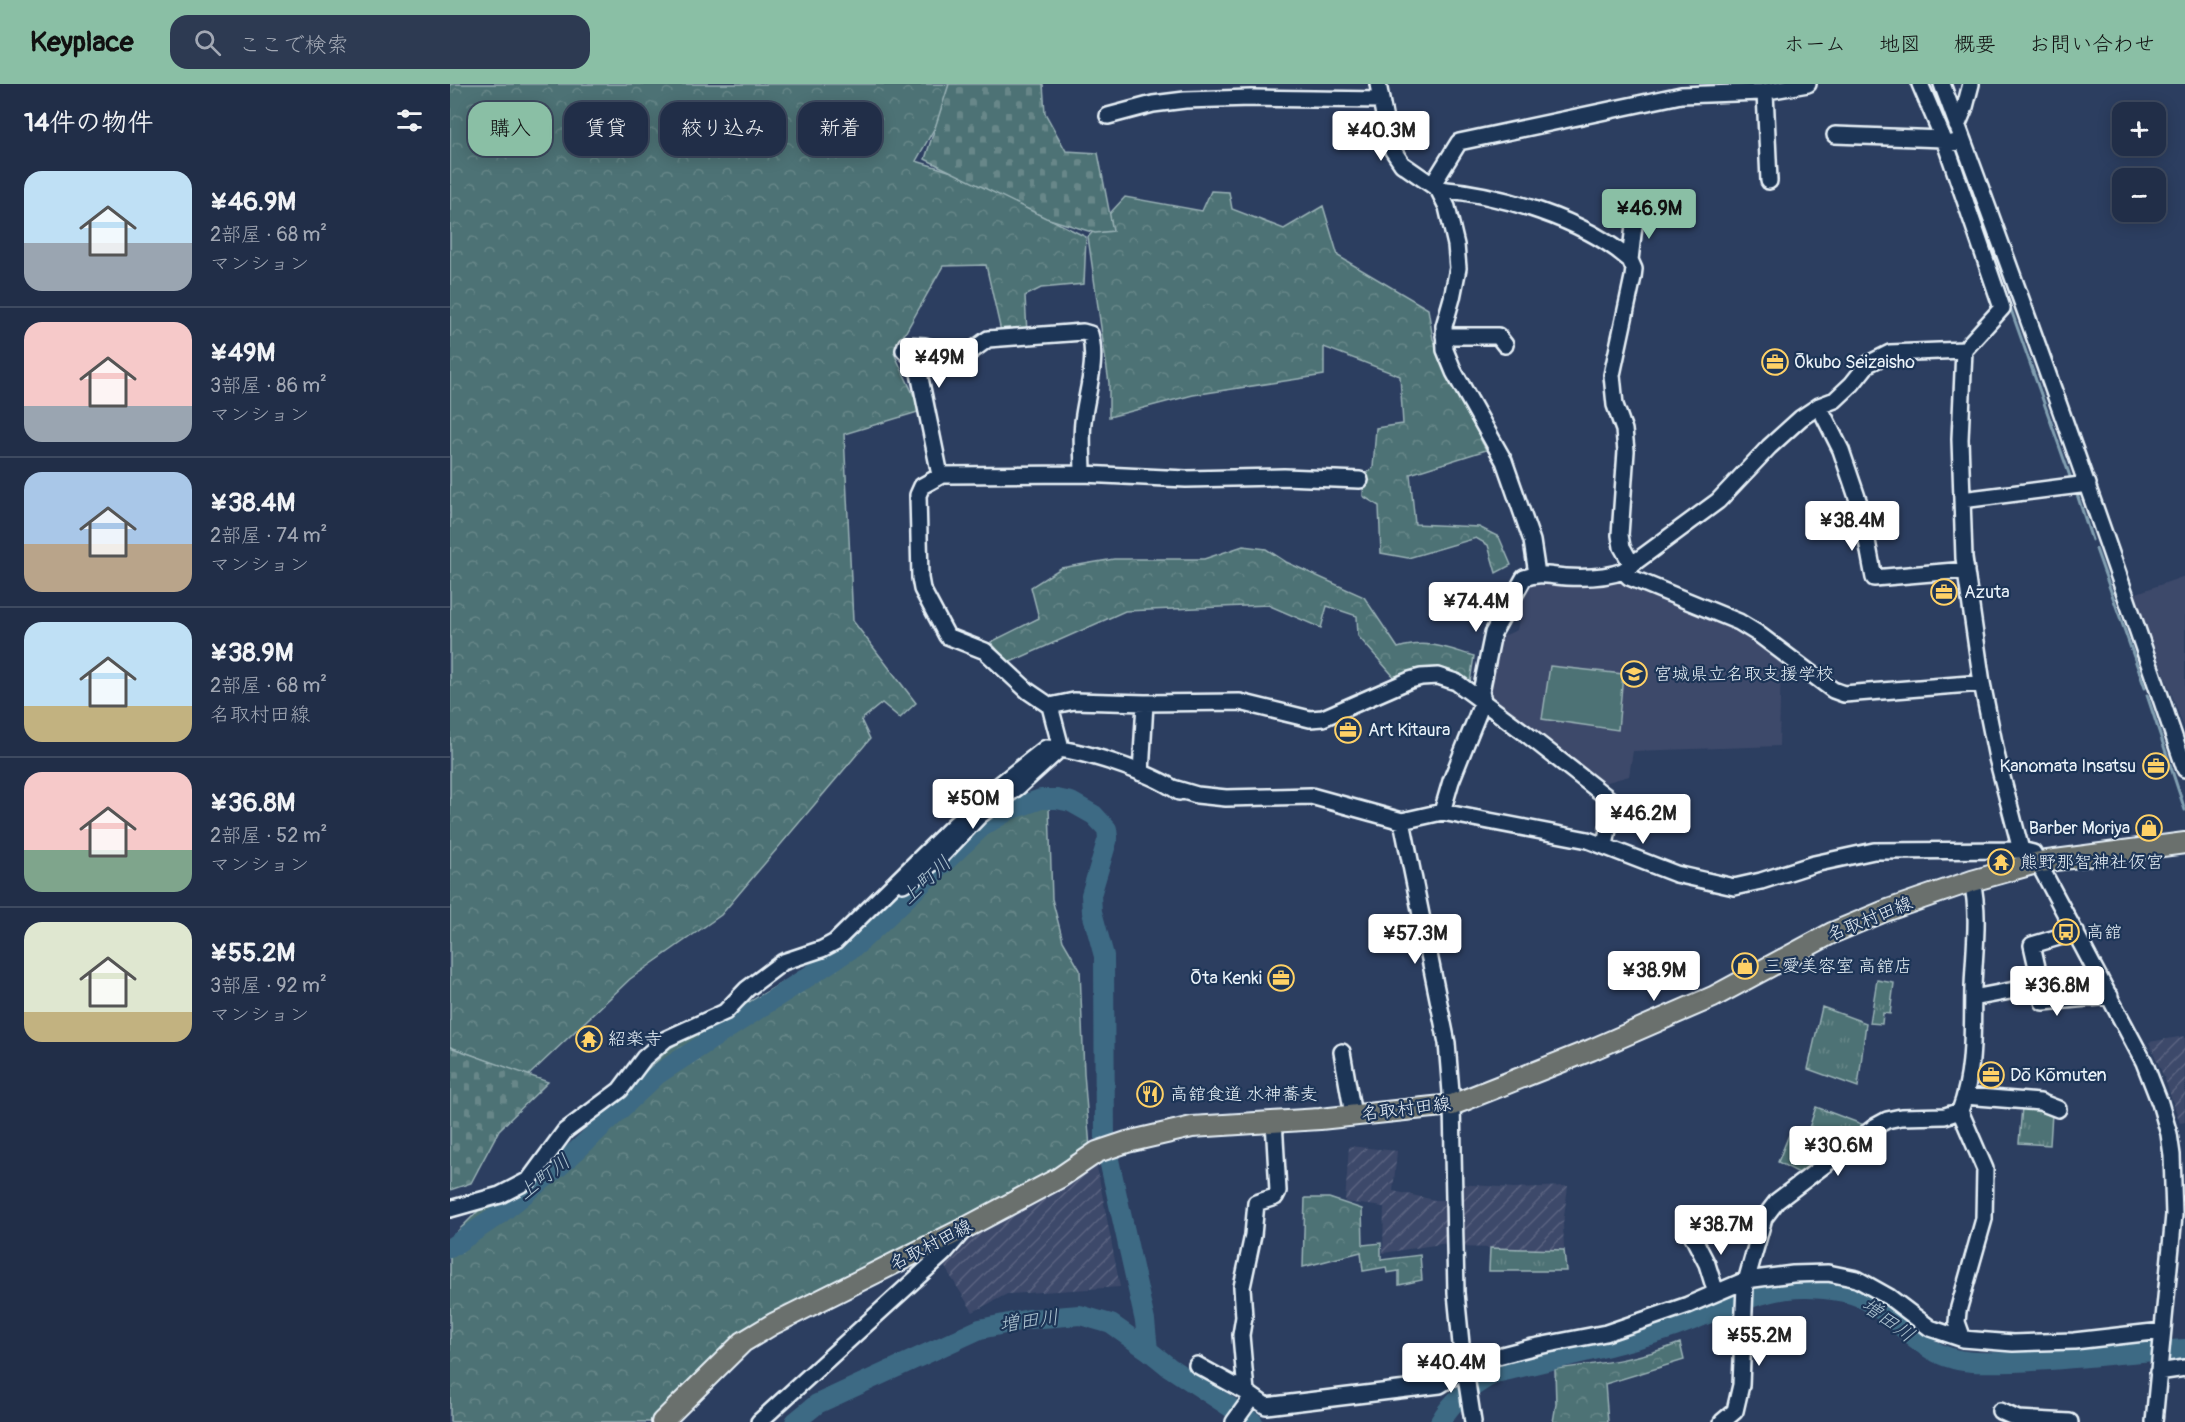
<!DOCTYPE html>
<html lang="ja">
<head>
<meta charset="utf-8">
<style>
	body { margin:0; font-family:Pangolin,"Klee One",sans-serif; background:#2d3a52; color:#f1f3f6; height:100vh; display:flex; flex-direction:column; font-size:22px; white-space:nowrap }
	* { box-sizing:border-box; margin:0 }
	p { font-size:20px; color:#a2a8b4 }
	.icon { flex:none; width:33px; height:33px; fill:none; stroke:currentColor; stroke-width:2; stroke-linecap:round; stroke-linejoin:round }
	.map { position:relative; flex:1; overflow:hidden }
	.details { display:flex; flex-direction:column; background:#212e48; width:450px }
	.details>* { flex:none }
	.banner { position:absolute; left:18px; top:18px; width:570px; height:54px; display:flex; gap:12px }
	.buttons { position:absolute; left:1662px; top:18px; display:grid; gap:12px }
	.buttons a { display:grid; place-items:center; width:54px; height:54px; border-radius:12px; background:#212e48; box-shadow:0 3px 15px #0003,0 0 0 2px #3e4a60; font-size:30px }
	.price { position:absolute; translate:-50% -51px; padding:0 14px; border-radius:6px; background:#fff; color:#222; font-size:20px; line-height:39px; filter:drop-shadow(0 2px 3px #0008) }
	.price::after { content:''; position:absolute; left:50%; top:36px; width:18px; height:14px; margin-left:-9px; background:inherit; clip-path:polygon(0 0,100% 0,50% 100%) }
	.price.active { background:#8abfa5; color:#111 }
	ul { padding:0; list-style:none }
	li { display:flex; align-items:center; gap:18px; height:150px; padding:0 24px }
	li+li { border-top:2px solid #3e4a60 }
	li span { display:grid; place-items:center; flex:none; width:168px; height:120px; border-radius:18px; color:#555 }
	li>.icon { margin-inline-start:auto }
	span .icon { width:72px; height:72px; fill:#fffc; stroke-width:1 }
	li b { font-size:26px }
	h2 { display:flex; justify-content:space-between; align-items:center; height:72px; padding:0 24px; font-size:26px }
	.tag { padding:0 21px; border-radius:18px; background:#212e48; box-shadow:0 3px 15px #0003,0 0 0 2px #3e4a60; font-size:21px; line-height:54px }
	.tag.active { background:#8abfa5; color:#111 }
	header { display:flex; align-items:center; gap:36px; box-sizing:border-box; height:84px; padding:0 30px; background:#8abfa5; color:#111 }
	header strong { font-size:28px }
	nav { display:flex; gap:33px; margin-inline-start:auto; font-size:21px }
	.search { width:420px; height:54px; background:#2d3a52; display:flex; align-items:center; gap:15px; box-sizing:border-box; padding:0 21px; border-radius:18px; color:#a2a8b4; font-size:22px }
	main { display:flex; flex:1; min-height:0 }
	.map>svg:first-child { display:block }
</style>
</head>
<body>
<header>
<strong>Keyplace</strong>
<div class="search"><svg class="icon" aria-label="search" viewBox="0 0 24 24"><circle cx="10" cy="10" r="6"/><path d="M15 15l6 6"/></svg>ここで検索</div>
<nav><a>ホーム</a><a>地図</a><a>概要</a><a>お問い合わせ</a></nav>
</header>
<main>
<section class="details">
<h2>14件の物件<svg class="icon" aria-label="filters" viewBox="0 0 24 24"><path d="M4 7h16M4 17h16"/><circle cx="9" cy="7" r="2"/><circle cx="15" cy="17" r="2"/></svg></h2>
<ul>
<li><span style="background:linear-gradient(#bfe0f5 60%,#9aa5b1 0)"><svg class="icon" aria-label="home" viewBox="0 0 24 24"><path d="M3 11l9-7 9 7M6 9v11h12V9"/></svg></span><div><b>¥46.9M</b><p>2部屋 · 68 m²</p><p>マンション</p></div></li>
<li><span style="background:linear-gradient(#f6c9c9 70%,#9aa5b1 0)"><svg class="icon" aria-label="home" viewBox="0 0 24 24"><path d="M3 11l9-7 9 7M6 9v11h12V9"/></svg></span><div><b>¥49M</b><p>3部屋 · 86 m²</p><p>マンション</p></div></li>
<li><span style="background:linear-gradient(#a9c7e8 60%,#b9a48a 0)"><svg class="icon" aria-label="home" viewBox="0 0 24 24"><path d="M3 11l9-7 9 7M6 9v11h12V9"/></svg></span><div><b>¥38.4M</b><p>2部屋 · 74 m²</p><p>マンション</p></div></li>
<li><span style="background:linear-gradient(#bfe0f5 70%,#c2b280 0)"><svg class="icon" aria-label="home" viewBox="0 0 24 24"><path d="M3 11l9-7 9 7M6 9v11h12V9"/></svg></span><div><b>¥38.9M</b><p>2部屋 · 68 m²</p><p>名取村田線</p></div></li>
<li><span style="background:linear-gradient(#f6c9c9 65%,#7fa58c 0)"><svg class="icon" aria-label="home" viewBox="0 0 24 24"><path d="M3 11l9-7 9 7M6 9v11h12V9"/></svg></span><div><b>¥36.8M</b><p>2部屋 · 52 m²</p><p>マンション</p></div></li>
<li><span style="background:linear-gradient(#dfe7d0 75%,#c2b280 0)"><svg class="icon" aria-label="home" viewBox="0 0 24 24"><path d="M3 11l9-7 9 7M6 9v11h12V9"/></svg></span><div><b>¥55.2M</b><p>3部屋 · 92 m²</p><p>マンション</p></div></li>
</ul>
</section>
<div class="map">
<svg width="1735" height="1338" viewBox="0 0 1735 1338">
	<defs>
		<pattern id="industrial-furrows" width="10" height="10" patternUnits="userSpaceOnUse" patternTransform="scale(1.5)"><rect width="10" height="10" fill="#3e496a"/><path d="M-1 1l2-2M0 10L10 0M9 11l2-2" fill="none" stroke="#5a6480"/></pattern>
		<pattern id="grass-tufts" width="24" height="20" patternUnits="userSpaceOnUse" patternTransform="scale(1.5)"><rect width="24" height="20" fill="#4d7274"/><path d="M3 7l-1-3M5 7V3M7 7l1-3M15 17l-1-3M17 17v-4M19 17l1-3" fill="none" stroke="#678789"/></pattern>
		<pattern id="forest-crowns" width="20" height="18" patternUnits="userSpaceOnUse" patternTransform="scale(1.5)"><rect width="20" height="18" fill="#4d7274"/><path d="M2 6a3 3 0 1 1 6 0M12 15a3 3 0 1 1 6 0" fill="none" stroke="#678789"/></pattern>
		<pattern id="cemetery-stones" width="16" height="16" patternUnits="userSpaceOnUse" patternTransform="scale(1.5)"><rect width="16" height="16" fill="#4d7274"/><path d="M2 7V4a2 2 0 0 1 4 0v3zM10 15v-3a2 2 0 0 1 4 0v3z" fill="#678789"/></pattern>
	</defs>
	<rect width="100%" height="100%" fill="#2c3e60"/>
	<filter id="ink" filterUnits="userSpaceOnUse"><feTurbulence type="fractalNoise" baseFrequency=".0167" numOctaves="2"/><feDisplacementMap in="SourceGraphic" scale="12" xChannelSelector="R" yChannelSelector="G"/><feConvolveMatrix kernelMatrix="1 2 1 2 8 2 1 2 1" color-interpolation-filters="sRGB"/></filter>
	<g filter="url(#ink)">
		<path fill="#3e496a" d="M 1735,492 L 1735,646 L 1684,510 Z
			M 1171,494 L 1299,550 L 1331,572 L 1329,662 L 1183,667 L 1179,692 L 1150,700 L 1133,692 L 1033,608 L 1047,555 L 1067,546 L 1075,505 L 1083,495 Z"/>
		<path fill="url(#industrial-furrows)" d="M 1735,952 L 1735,1038 L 1730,1039 L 1716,998 L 1699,958 Z
			M 899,1062 L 947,1067 L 943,1107 L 985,1116 L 998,1116 L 997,1159 L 933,1169 L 934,1123 L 895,1118 Z
			M 646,1078 L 670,1203 L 557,1210 L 523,1228 L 491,1177 L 532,1141 Z
			M 1009,1100 L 1064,1104 L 1118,1102 L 1113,1139 L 1114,1166 L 1009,1163 Z"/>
		<path fill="url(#grass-tufts)" stroke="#9ab2b6" stroke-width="1.5" d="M 1427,896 L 1444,899 L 1440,930 L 1433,929 L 1432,940 L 1420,939 Z
			M 1372,923 L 1416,939 L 1408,1003 L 1358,985 Z
			M 1366,1023 L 1414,1041 L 1389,1060 L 1358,1047 Z
			M 1572,1023 L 1585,1023 L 1602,1029 L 1600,1061 L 1569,1059 Z
			M 1341,1046 L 1382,1063 L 1387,1066 L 1353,1091 L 1328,1078 Z
			M 1040,1164 L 1114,1166 L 1116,1187 L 1039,1187 Z"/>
		<path fill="url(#forest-crowns)" stroke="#9ab2b6" stroke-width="1.5" d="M 0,0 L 507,0 L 507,4 L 466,77 L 512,91 L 636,153 L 634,200 L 591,204 L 575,212 L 577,249 L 552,252 L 536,181 L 493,182 L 444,269 L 471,327 L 394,350 L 403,537 L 466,619 L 450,634 L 432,619 L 411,636 L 420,655 L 271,831 L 180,895 L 78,992 L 0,963 Z
			M 761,107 L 779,108 L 782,125 L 834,145 L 873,122 L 888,172 L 978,225 L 983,255 L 1036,366 L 960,390 L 965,440 L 1029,443 L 1049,453 L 1061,481 L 1046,489 L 1038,461 L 1026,454 L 958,474 L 931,469 L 929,422 L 913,412 L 914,391 L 923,384 L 926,344 L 953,340 L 950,292 L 874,263 L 874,291 L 743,311 L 659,333 L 659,299 L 638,153 L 675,113 L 752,127 Z
			M 793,462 L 816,465 L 836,478 L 914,513 L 948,564 C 977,555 996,564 1024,572 L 1020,598 C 990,579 977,581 946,595 L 908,552 L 907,532 L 877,522 L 871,544 L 818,521 L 675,527 L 558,579 L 541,558 L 589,534 L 581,503 L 611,484 L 664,475 L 754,475 Z
			M 587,723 L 599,723 L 602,815 L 613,857 L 630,886 L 634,989 L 640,1064 L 498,1149 L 303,1243 L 207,1338 L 0,1338 L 0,1155 L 30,1125 L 73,1108 L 220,964 L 394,863 L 559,732 Z
			M 855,1114 L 879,1114 L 912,1125 L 913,1161 L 931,1159 L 931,1176 L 970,1171 L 972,1196 L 949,1201 L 949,1187 L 937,1189 L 936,1183 L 913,1187 L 911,1168 L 853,1183 Z
			M 1230,1259 L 1234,1276 L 1155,1300 L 1158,1338 L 1103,1338 L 1106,1320 L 1105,1285 C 1148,1280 1190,1275 1230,1259 Z"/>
		<path fill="url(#cemetery-stones)" stroke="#9ab2b6" stroke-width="1.5" d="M 499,0 L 593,0 L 595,29 L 616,67 L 648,69 L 663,147 L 645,149 L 596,134 L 475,75 Z
			M 0,963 L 98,998 L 49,1046 L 21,1099 L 0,1106 Z"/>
		<path fill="#4d7274" stroke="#9ab2b6" stroke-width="1.5" d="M 1100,582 L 1173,590 L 1168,646 L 1092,635 Z"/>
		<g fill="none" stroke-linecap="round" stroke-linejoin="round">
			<path stroke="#82a0b2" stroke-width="3" d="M 1547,186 L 1622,398
				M 1626,407 L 1642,456
				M 1646,465 L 1695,604
				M 1697,611 L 1735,726"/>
			<path stroke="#3e6a84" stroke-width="20" d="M 0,1164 L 50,1130 L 109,1083 L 208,990 L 407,861 L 533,742 L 560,726 L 591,715 L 607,715 L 621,718 L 644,731 L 657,745 L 658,754 L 641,811 L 642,828 L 654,872 L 655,1058 L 695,1237 L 698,1266
				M 345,1338 L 367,1320 L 530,1245 L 579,1235 L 630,1231 L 661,1240 L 698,1266 L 719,1283 L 803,1338
				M 990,1338 C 1003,1315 1022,1302 1045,1289 C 1101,1276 1158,1264 1213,1247 C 1257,1233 1308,1203 1356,1204 C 1374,1205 1397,1206 1414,1215 C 1446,1231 1467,1266 1504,1275 C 1522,1280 1544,1278 1563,1278 C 1620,1276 1677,1268 1735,1265"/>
			<g stroke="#e8f1f8" stroke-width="20">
				<path id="minor" d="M 928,0 L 940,62 L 952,80 L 988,105 L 997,123 L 1006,161 L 1008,184 L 1002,214 L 994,242 L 995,266 L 1004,288 L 1054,377 L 1082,457 L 1087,490
					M 1470,0 L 1496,61
					M 1492,0 C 1577,227 1657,455 1735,685
					M 1315,8 L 1319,97
					M 658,32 L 703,20 L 735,16 L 801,14 L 931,16
					M 1507,42 L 1515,23 L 1521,0
					M 1385,51 L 1493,55
					M 1513,56 L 1496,61 L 1552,224 L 1514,266 L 1440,269 L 1418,280 L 1402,300 L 1385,316 L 1369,322 L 1351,334 L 1319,363 L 1268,417 L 1173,487 L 1179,493 L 1289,538 L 1307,549 L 1383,606 L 1394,610 L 1532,599 L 1547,674 L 1571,766
					M 983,100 L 1009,58 L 1231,11 L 1312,8 L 1358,0
					M 988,105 C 1049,110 1134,135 1180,176 L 1184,185 L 1183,193 L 1162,291 L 1165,321 L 1174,346 L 1176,367 L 1170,451 L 1172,463 L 1182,481
					M 1180,176 L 1185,133
					M 994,252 L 1048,252 L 1055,261
					M 1514,266 L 1510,355 L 1514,474 L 1532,599
					M 1369,322 L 1391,366 L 1411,425 L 1424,494 L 1516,486
					M 490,391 L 469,289 L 461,273 L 454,266 L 456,261 L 475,262 L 501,270 L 516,271 L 538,255 L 633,248 L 640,250 C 648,278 636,310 633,338 C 631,355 633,373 633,390
					M 1512,416 L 1638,400
					M 600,622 L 624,617 L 695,619 L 790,618 L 860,635 L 873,634 L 960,596 L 971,593 L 988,592 L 1006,598 L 1075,649 L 1163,718 L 1155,762
					M 611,664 L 600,622 L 578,607 L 535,567 L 497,552 L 472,505 L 470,494 L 468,411 L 472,402 L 492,391 L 633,390 L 736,395 L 834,393 L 910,396
					M 691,689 L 695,619
					M 723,704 L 747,711 L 776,714 L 861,712 L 952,737 L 992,728 L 1138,756 L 1226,790 L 1284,803 L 1311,797 L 1364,780 L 1424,767 L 1571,766 L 1583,769 L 1694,978 L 1710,1019 L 1719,1050 L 1722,1071 L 1724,1131 L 1704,1338
					M 992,728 L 1001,697 L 1033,617 L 1031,608 L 1043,549 L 1074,494 C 1091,488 1099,492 1116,493 C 1135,494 1155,494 1173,487
					M 952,737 L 997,959 L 1002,1021 L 1006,1209 L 1011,1260 L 1023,1338
					M 1522,797 C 1530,832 1524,868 1523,903 C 1522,945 1525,987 1510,1027 L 1535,1085 L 1534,1135 L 1508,1227 L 1507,1238 L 1513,1255 L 1563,1259 L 1624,1257 L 1712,1247
					M 453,800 L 468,791 L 492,771 L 529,732 L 568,703 L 611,664
					M 1591,901 L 1593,918 L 1660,912
					M 1523,914 L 1591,901 L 1582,861 L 1626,848
					M 892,968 L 903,1031
					M 1515,1012 L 1590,1018 L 1608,1025
					M 824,1037 L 828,1107 L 825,1113 L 806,1119 L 803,1151 L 792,1203 L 794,1233 L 791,1251 L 796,1308 L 816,1322 L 990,1301 L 1014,1286 L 1040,1274 L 1083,1263 L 1156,1249 L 1238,1221 L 1296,1196 L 1343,1190 L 1378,1189 L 1407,1195 L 1439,1213 L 1480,1244 L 1513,1255
					M 0,1125 L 50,1111 L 79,1096 L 115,1047 L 170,1006 L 194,974 L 216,955 L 275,928 L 297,905 L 333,878 L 372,865 L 385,858 L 504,741 L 548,702 L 596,664 C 631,665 700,688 729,708
					M 1241,1149 L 1257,1180 L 1266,1209
					M 747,1281 L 796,1308
					M 1708,1288 L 1735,1284
					M 1550,1327 L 1568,1335 L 1620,1338
					M 309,1338 L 494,1169 L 513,1147
					M 784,1338 L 802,1313
					M 1272,1338 L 1285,1327 L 1291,1301 L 1295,1201 L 1314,1134 L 1327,1117 L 1426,1042 L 1437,1036 L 1451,1033 L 1495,1032 L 1510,1027"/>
			</g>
			<g stroke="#e8f1f8" stroke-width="24">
				<path id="major" d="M 212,1338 L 293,1258 L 323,1240 L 517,1143 L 609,1094 L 647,1068 L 677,1058 L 742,1043 L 870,1035 L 1002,1021 L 1141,966 L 1263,913 L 1382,849 L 1435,827 L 1522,797 L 1590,778 L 1735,759"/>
			</g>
			<use href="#minor" stroke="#1d3557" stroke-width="15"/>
			<use href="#major" stroke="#6b706d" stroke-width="20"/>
		</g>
	</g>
	<defs>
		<g id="office-ring" transform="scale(1.35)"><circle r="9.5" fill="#1d3557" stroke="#ffd166" stroke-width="1.5"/><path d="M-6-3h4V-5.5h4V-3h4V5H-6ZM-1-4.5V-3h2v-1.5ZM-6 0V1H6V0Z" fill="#ffd166"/></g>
		<g id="school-ring" transform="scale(1.35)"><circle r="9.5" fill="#1d3557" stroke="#ffd166" stroke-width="1.5"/><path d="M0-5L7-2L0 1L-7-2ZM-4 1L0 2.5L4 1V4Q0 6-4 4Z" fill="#ffd166"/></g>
		<g id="shop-ring" transform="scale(1.35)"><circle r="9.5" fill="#1d3557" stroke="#ffd166" stroke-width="1.5"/><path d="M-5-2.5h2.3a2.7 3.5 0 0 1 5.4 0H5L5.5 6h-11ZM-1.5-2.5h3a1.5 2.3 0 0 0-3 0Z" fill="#ffd166"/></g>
		<g id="temple-ring" transform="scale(1.35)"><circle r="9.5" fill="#1d3557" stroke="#ffd166" stroke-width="1.5"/><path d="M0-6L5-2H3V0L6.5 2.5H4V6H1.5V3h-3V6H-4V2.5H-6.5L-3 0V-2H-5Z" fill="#ffd166"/></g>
		<g id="bus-ring" transform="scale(1.35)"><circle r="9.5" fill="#1d3557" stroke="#ffd166" stroke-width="1.5"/><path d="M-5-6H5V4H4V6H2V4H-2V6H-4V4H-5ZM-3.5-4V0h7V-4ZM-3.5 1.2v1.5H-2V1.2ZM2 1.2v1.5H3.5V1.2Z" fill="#ffd166"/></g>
		<g id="restaurant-ring" transform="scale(1.35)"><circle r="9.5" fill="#1d3557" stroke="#ffd166" stroke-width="1.5"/><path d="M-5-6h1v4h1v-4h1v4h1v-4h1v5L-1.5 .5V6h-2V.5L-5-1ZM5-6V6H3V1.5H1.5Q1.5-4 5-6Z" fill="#ffd166"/></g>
	</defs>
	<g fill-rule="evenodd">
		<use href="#office-ring" x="1325" y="278"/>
		<use href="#office-ring" x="1494" y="508"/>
		<use href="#school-ring" x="1184" y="590"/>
		<use href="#office-ring" x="898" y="646"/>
		<use href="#office-ring" x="1706" y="682"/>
		<use href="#shop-ring" x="1699" y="744"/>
		<use href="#temple-ring" x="1551" y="778"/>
		<use href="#bus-ring" x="1616" y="848"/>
		<use href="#shop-ring" x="1295" y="882"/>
		<use href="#office-ring" x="831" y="894"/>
		<use href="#temple-ring" x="139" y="955"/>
		<use href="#office-ring" x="1541" y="991"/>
		<use href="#restaurant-ring" x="700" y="1010"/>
	</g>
	<g text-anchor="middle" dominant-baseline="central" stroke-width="4.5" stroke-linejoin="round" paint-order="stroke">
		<g font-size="18" fill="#e8f1f8" stroke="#1d3557" text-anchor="start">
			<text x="1344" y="278">Ōkubo Seizaisho</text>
			<text x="1514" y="508">Azuta</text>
			<text x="1204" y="590">宮城県立名取支援学校</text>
			<text x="918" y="646">Art Kitaura</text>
			<text x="1686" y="682" text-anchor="end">Kanomata Insatsu</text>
			<text x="1680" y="744" text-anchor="end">Barber Moriya</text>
			<text x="1570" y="778">熊野那智神社仮宮</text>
			<text x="1636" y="848">高舘</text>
			<text x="1314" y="882">三愛美容室 高舘店</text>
			<text x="812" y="894" text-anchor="end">Ōta Kenki</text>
			<text x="158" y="955">紹楽寺</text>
			<text x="1560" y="991">Dō Kōmuten</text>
			<text x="720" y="1010">高舘食道 水神蕎麦</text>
		</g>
		<g font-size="18" fill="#e8f1f8" stroke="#1d3557">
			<text transform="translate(1420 835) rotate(-22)">名取村田線</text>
			<text transform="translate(956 1025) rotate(-7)">名取村田線</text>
			<text transform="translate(481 1161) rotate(-27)">名取村田線</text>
		</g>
		<g font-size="20" font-style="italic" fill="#acc2cf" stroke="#1d3557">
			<text transform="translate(476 796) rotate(-43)">上町川</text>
			<text transform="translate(94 1093) rotate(-38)">上町川</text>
			<text transform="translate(1438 1236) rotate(36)">増田川</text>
			<text transform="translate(579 1237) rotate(-8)">増田川</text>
		</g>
	</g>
</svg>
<div class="buttons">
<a>+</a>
<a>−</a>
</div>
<b class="price" style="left:931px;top:78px">¥40.3M</b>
<b class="price active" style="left:1199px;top:156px">¥46.9M</b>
<b class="price" style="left:489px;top:305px">¥49M</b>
<b class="price" style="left:1402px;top:468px">¥38.4M</b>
<b class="price" style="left:1026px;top:549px">¥74.4M</b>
<b class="price" style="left:523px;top:746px">¥50M</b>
<b class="price" style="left:1193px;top:761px">¥46.2M</b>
<b class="price" style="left:965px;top:881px">¥57.3M</b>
<b class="price" style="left:1204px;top:918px">¥38.9M</b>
<b class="price" style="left:1607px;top:933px">¥36.8M</b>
<b class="price" style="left:1388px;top:1093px">¥30.6M</b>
<b class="price" style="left:1271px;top:1172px">¥38.7M</b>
<b class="price" style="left:1309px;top:1283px">¥55.2M</b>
<b class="price" style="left:1001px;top:1310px">¥40.4M</b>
<div class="banner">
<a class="tag active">購入</a>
<a class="tag">賃貸</a>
<a class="tag">絞り込み</a>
<a class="tag">新着</a>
</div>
</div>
</main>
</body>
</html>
